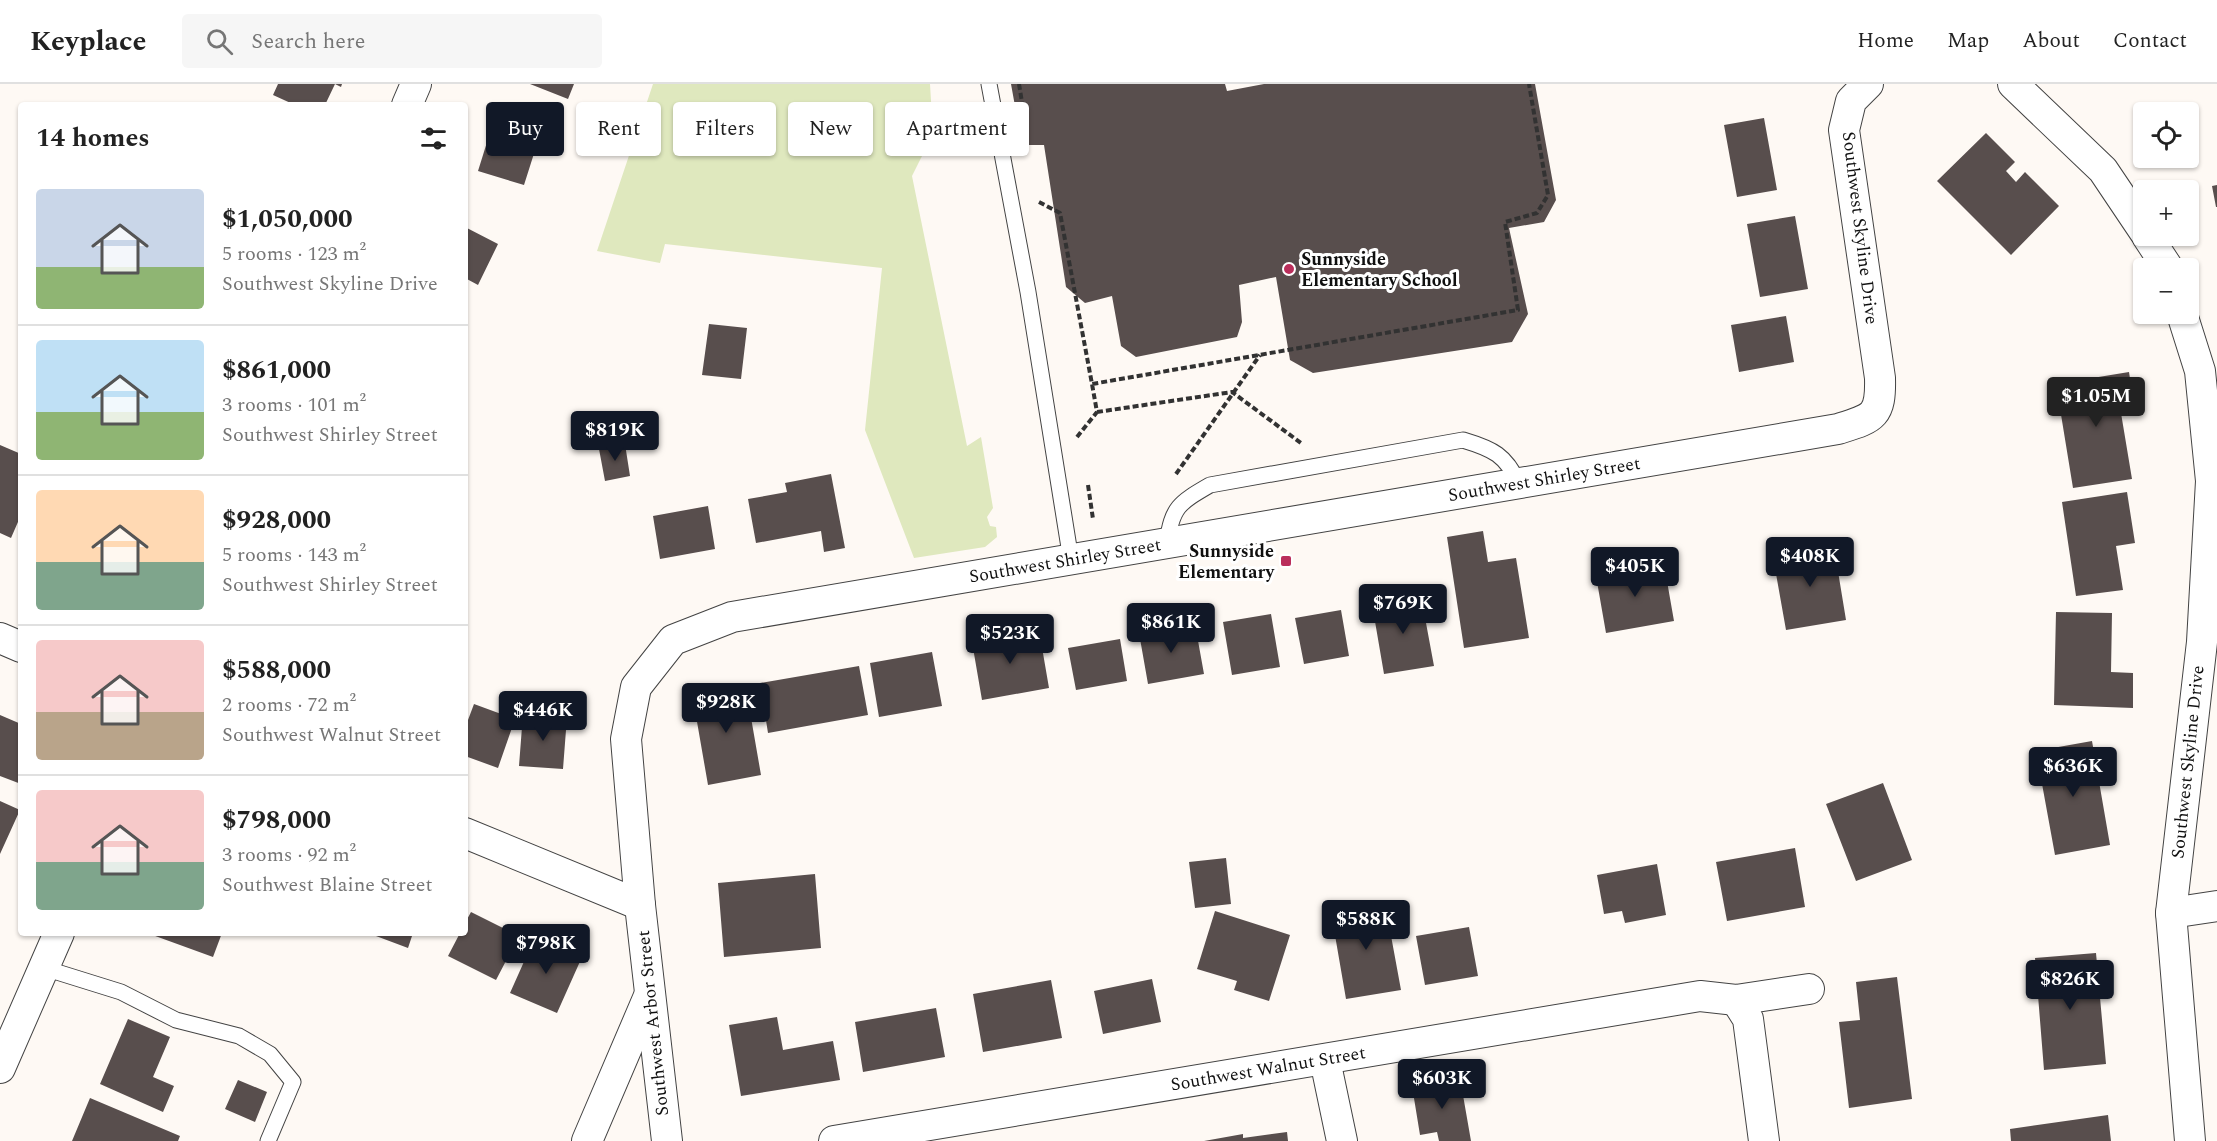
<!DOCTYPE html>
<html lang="en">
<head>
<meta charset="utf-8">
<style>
	body { margin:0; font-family:Spectral,serif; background:#f6f6f6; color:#222; height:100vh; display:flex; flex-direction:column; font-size:22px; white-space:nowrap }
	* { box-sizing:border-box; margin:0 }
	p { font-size:20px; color:#767676 }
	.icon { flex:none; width:33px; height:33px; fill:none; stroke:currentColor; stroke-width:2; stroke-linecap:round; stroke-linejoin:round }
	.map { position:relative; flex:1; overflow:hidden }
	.sheet { position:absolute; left:18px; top:18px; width:450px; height:834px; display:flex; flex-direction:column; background:#fff; border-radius:6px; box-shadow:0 2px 4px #0004 }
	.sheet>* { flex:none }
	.banner { position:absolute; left:486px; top:18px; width:570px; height:54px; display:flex; gap:12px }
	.tools { position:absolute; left:2133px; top:18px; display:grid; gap:12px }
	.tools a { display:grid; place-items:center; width:66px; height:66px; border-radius:6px; background:#fff; box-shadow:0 2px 4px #0004; font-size:30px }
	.price { position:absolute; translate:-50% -51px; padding:0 14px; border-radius:6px; background:#111827; color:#fff; font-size:20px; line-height:39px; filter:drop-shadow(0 2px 3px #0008) }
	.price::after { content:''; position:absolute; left:50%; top:36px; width:18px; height:14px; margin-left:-9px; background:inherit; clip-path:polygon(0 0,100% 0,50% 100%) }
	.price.current { background:#222; color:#fff }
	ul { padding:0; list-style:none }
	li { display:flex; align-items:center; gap:18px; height:150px; padding:0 18px }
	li+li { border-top:2px solid #e0e0e0 }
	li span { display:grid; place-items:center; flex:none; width:168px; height:120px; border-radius:6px; color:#555 }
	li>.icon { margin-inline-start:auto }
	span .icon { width:72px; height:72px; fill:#fffc; stroke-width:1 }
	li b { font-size:26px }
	h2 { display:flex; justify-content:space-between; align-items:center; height:72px; padding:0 18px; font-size:26px }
	.chip { padding:0 21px; border-radius:6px; background:#fff; box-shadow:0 2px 4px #0004; font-size:21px; line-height:54px }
	.chip.current { background:#111827; color:#fff }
	header { display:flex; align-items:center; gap:36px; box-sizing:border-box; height:84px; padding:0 30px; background:#fff; border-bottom:2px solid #e0e0e0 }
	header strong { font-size:28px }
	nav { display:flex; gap:33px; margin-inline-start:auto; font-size:21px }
	.search { width:420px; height:54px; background:#f6f6f6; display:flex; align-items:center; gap:15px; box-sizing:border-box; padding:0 21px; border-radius:6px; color:#767676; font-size:22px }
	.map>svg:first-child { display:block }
</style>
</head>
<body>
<header>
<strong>Keyplace</strong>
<div class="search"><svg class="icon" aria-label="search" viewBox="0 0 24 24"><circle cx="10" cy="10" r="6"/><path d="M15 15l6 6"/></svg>Search here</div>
<nav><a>Home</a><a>Map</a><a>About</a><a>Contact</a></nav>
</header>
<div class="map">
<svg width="2217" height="1057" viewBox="0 0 2217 1057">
	<rect width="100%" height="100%" fill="#fef9f4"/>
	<path fill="#dfe8be" d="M 653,0 L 930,0 L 933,50 L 912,92 L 967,362 L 981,353 L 993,424 L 987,433 L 990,442 L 996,443 L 997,453 L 985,463 L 914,474 L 865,346 L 882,184 L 665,160 L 660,179 L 597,167 Z"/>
	<path fill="#584e4d" d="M 278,0 L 342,0 L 341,3 L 335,0 L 325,21 L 295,21 L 273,11 Z
		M 530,0 L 574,0 L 568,15 Z
		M 1011,0 L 1225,0 L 1227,7 L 1264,0 L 1535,0 L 1556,116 L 1544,138 L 1509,144 L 1528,230 L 1512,258 L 1313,289 L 1290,276 L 1276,193 L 1239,201 L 1242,238 L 1237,253 L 1136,273 L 1121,262 L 1112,212 L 1085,219 L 1066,203 L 1044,61 L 1022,61 Z
		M 498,23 L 544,38 L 524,101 L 478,87 Z
		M 1764,34 L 1777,106 L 1737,113 L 1724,41 Z
		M 1986,49 L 2015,78 L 2006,87 L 2016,98 L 2025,88 L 2059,122 L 2011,171 L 1937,97 Z
		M 2217,101 L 2217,123 L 2216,123 L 2212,102 Z
		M 1795,132 L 1808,205 L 1760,213 L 1747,140 Z
		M 465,143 L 498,160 L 478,201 L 465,194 Z
		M 1786,232 L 1794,278 L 1739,288 L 1731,241 Z
		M 709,240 L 747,244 L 741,295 L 702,291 Z
		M 2129,288 L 2134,321 L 2120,323 L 2132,395 L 2073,404 L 2056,300 Z
		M 625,360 L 630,392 L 605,397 L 599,365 Z
		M 0,361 L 21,370 L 21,431 L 11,454 L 0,449 Z
		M 831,390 L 845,464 L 824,468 L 821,447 L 756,459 L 748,415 L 787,408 L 785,399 Z
		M 2127,408 L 2135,459 L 2116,462 L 2123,506 L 2076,512 L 2062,418 Z
		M 708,422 L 715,465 L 660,475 L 653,432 Z
		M 1483,447 L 1488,478 L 1516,474 L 1529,554 L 1464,564 L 1447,453 Z
		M 1834,463 L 1846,536 L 1786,546 L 1773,473 Z
		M 1664,480 L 1674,537 L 1606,549 L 1596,492 Z
		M 1421,512 L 1434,582 L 1384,590 L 1372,520 Z
		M 1341,526 L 1349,572 L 1304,580 L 1295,534 Z
		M 2056,528 L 2112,529 L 2111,588 L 2133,589 L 2133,624 L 2054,621 Z
		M 1271,530 L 1280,583 L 1232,591 L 1223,538 Z
		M 1195,540 L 1204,590 L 1148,600 L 1139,549 Z
		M 1039,546 L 1049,604 L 982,616 L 972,558 Z
		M 1120,555 L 1127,597 L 1076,606 L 1068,564 Z
		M 932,568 L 942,622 L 879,633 L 870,579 Z
		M 859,582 L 868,631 L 768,649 L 760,599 Z
		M 745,599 L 761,691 L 708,701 L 692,609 Z
		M 474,620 L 515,635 L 498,684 L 465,672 L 465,644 Z
		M 523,630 L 567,633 L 563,685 L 519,682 Z
		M 0,631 L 21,640 L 21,700 L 0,692 Z
		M 2092,657 L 2110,761 L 2055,771 L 2036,667 Z
		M 1883,699 L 1912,776 L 1856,797 L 1826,720 Z
		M 0,717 L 20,726 L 0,770 Z
		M 1795,764 L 1805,823 L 1727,837 L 1716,778 Z
		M 1226,774 L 1231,820 L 1195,824 L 1189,778 Z
		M 1657,780 L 1666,831 L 1625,839 L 1622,827 L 1604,830 L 1597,791 Z
		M 815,790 L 821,864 L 724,873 L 718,799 Z
		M 1385,819 L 1401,906 L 1346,915 L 1331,828 Z
		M 1215,827 L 1290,851 L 1269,917 L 1234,906 L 1237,897 L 1197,885 Z
		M 471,828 L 519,852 L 496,896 L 448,872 L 460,849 L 465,849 L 465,839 Z
		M 1469,843 L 1478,892 L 1425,901 L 1416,852 Z
		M 147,849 L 222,849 L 213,873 Z
		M 368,849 L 413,849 L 408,864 Z
		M 535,853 L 582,873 L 557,929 L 510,909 Z
		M 2096,869 L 2106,980 L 2044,986 L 2035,874 Z
		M 1897,893 L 1912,1015 L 1849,1024 L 1839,938 L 1860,936 L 1856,898 Z
		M 1152,895 L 1161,938 L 1103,950 L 1094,907 Z
		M 1051,896 L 1062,954 L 983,968 L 973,910 Z
		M 936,924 L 945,973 L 863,988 L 855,938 Z
		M 777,933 L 783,966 L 833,957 L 840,996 L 741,1012 L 729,941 Z
		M 128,935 L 170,953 L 153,993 L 174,1002 L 163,1028 L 100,1000 Z
		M 1460,994 L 1471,1057 L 1439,1057 L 1437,1048 L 1420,1051 L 1412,1002 Z
		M 238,996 L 267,1008 L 255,1038 L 225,1025 Z
		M 90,1014 L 180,1052 L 178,1057 L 72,1057 Z
		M 2108,1031 L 2111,1057 L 2011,1057 L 2010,1045 Z
		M 1287,1048 L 1288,1057 L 1204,1057 L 1243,1050 L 1243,1054 Z"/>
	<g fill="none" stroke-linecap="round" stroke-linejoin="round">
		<g stroke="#434343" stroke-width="17">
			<path id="service" d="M 989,0 L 1028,208 L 1071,476
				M 1167,459 C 1172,423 1179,419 1210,401 L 1463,356 C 1493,365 1506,371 1519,400
				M 44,884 L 121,908 L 176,936 L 239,952 L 270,970 L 293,998 L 268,1057"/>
		</g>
		<g stroke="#434343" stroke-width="32">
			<g id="minor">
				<path d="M 2013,0 L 2103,86 L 2144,147"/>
				<path d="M 407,21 L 416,0"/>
				<path d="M 2147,152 L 2168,184"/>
				<path d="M 2182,230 L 2200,287 L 2211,397 L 2202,558 L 2171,829 L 2190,1057"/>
				<path d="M 0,554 L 21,563"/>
				<path d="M 465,749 L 640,821"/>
				<path d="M 2171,829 L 2217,822"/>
				<path d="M 1736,916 L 1748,935 L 1764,1057"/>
				<path d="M 1325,976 L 1342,1057"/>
				<path d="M 0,984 L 59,849"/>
				<path d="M 587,1057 L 649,912"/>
				<path id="s1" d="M 667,1057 L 640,821 L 626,655 L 636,603 L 673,556 L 732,533 L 1838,345 C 1873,334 1881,333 1880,294 L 1844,46 L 1851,17 L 1868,0"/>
				<path id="s2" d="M 834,1057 L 1700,912 L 1736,916 L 1809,905"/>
			</g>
		</g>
		<path stroke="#323232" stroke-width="4" stroke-dasharray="6 3" stroke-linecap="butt" d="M 1019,0 L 1027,49
			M 1039,118 L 1060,129 L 1092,300 L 1518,226 L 1505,138 L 1537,129 L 1548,111 L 1529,0
			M 1097,328 L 1232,308 L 1301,359
			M 1077,353 L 1097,328 L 1092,300
			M 1176,390 L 1260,271
			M 1088,401 L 1093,435"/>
		<use href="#service" stroke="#fff" stroke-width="15"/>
		<use href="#minor" stroke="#fff" stroke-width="30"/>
	</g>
	<g fill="#ba2e5b" stroke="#fff" stroke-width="2">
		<circle cx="1289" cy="185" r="6"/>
		<rect x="1280" y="471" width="12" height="12" rx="3"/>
	</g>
	<g text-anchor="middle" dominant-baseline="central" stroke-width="6" stroke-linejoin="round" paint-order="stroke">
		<g font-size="18" fill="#101010" stroke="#fff">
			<text transform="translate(1860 144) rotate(83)">Southwest Skyline Drive</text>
			<text stroke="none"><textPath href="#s1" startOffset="1404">Southwest Shirley Street</textPath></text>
			<text stroke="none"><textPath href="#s1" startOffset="918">Southwest Shirley Street</textPath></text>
			<text transform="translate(2188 678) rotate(-84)">Southwest Skyline Drive</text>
			<text transform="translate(653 939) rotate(-96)">Southwest Arbor Street</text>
			<text stroke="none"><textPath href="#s2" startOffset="440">Southwest Walnut Street</textPath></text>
		</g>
		<g font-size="18" font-weight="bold" fill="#101010" stroke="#fff" text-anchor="start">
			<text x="1301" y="175">Sunnyside<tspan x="1301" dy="21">Elementary School</tspan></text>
			<text x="1274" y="467" text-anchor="end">Sunnyside<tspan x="1274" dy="21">Elementary</tspan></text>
		</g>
	</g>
</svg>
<div class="tools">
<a><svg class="icon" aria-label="locate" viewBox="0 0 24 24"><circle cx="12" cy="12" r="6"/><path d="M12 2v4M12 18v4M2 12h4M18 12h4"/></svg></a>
<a>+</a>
<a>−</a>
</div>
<b class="price current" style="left:2096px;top:344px">$1.05M</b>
<b class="price" style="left:615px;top:378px">$819K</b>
<b class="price" style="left:1810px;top:504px">$408K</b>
<b class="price" style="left:1635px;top:514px">$405K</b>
<b class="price" style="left:1403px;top:551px">$769K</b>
<b class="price" style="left:1171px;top:570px">$861K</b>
<b class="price" style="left:1010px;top:581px">$523K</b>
<b class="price" style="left:726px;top:650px">$928K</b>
<b class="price" style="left:543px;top:658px">$446K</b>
<b class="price" style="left:2073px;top:714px">$636K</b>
<b class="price" style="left:1366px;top:867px">$588K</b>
<b class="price" style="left:546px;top:891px">$798K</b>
<b class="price" style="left:2070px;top:927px">$826K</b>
<b class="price" style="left:1442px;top:1026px">$603K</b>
<div class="banner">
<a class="chip current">Buy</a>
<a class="chip">Rent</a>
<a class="chip">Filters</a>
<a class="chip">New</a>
<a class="chip">Apartment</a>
</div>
<section class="sheet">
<h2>14 homes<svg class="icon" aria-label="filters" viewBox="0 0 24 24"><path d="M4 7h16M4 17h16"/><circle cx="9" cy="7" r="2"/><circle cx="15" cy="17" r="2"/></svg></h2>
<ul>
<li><span style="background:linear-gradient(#c9d6e8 65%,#8fb573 0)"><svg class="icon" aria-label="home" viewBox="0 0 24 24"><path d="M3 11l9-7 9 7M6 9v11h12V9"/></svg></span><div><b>$1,050,000</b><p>5 rooms · 123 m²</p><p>Southwest Skyline Drive</p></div></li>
<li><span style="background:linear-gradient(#bfe0f5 60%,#8fb573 0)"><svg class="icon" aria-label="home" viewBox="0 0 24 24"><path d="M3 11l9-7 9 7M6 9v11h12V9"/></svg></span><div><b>$861,000</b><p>3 rooms · 101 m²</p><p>Southwest Shirley Street</p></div></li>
<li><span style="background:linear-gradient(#ffd9b3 60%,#7fa58c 0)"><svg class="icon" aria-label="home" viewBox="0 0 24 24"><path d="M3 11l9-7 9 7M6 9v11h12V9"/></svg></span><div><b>$928,000</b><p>5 rooms · 143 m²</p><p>Southwest Shirley Street</p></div></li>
<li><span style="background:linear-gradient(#f6c9c9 60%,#b9a48a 0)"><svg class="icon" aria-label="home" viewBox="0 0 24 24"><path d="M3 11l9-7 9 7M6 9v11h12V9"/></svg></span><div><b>$588,000</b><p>2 rooms · 72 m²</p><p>Southwest Walnut Street</p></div></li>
<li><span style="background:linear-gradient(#f6c9c9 60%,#7fa58c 0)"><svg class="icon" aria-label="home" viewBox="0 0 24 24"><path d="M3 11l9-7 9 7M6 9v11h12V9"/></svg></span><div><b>$798,000</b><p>3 rooms · 92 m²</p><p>Southwest Blaine Street</p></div></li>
</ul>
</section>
</div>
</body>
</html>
